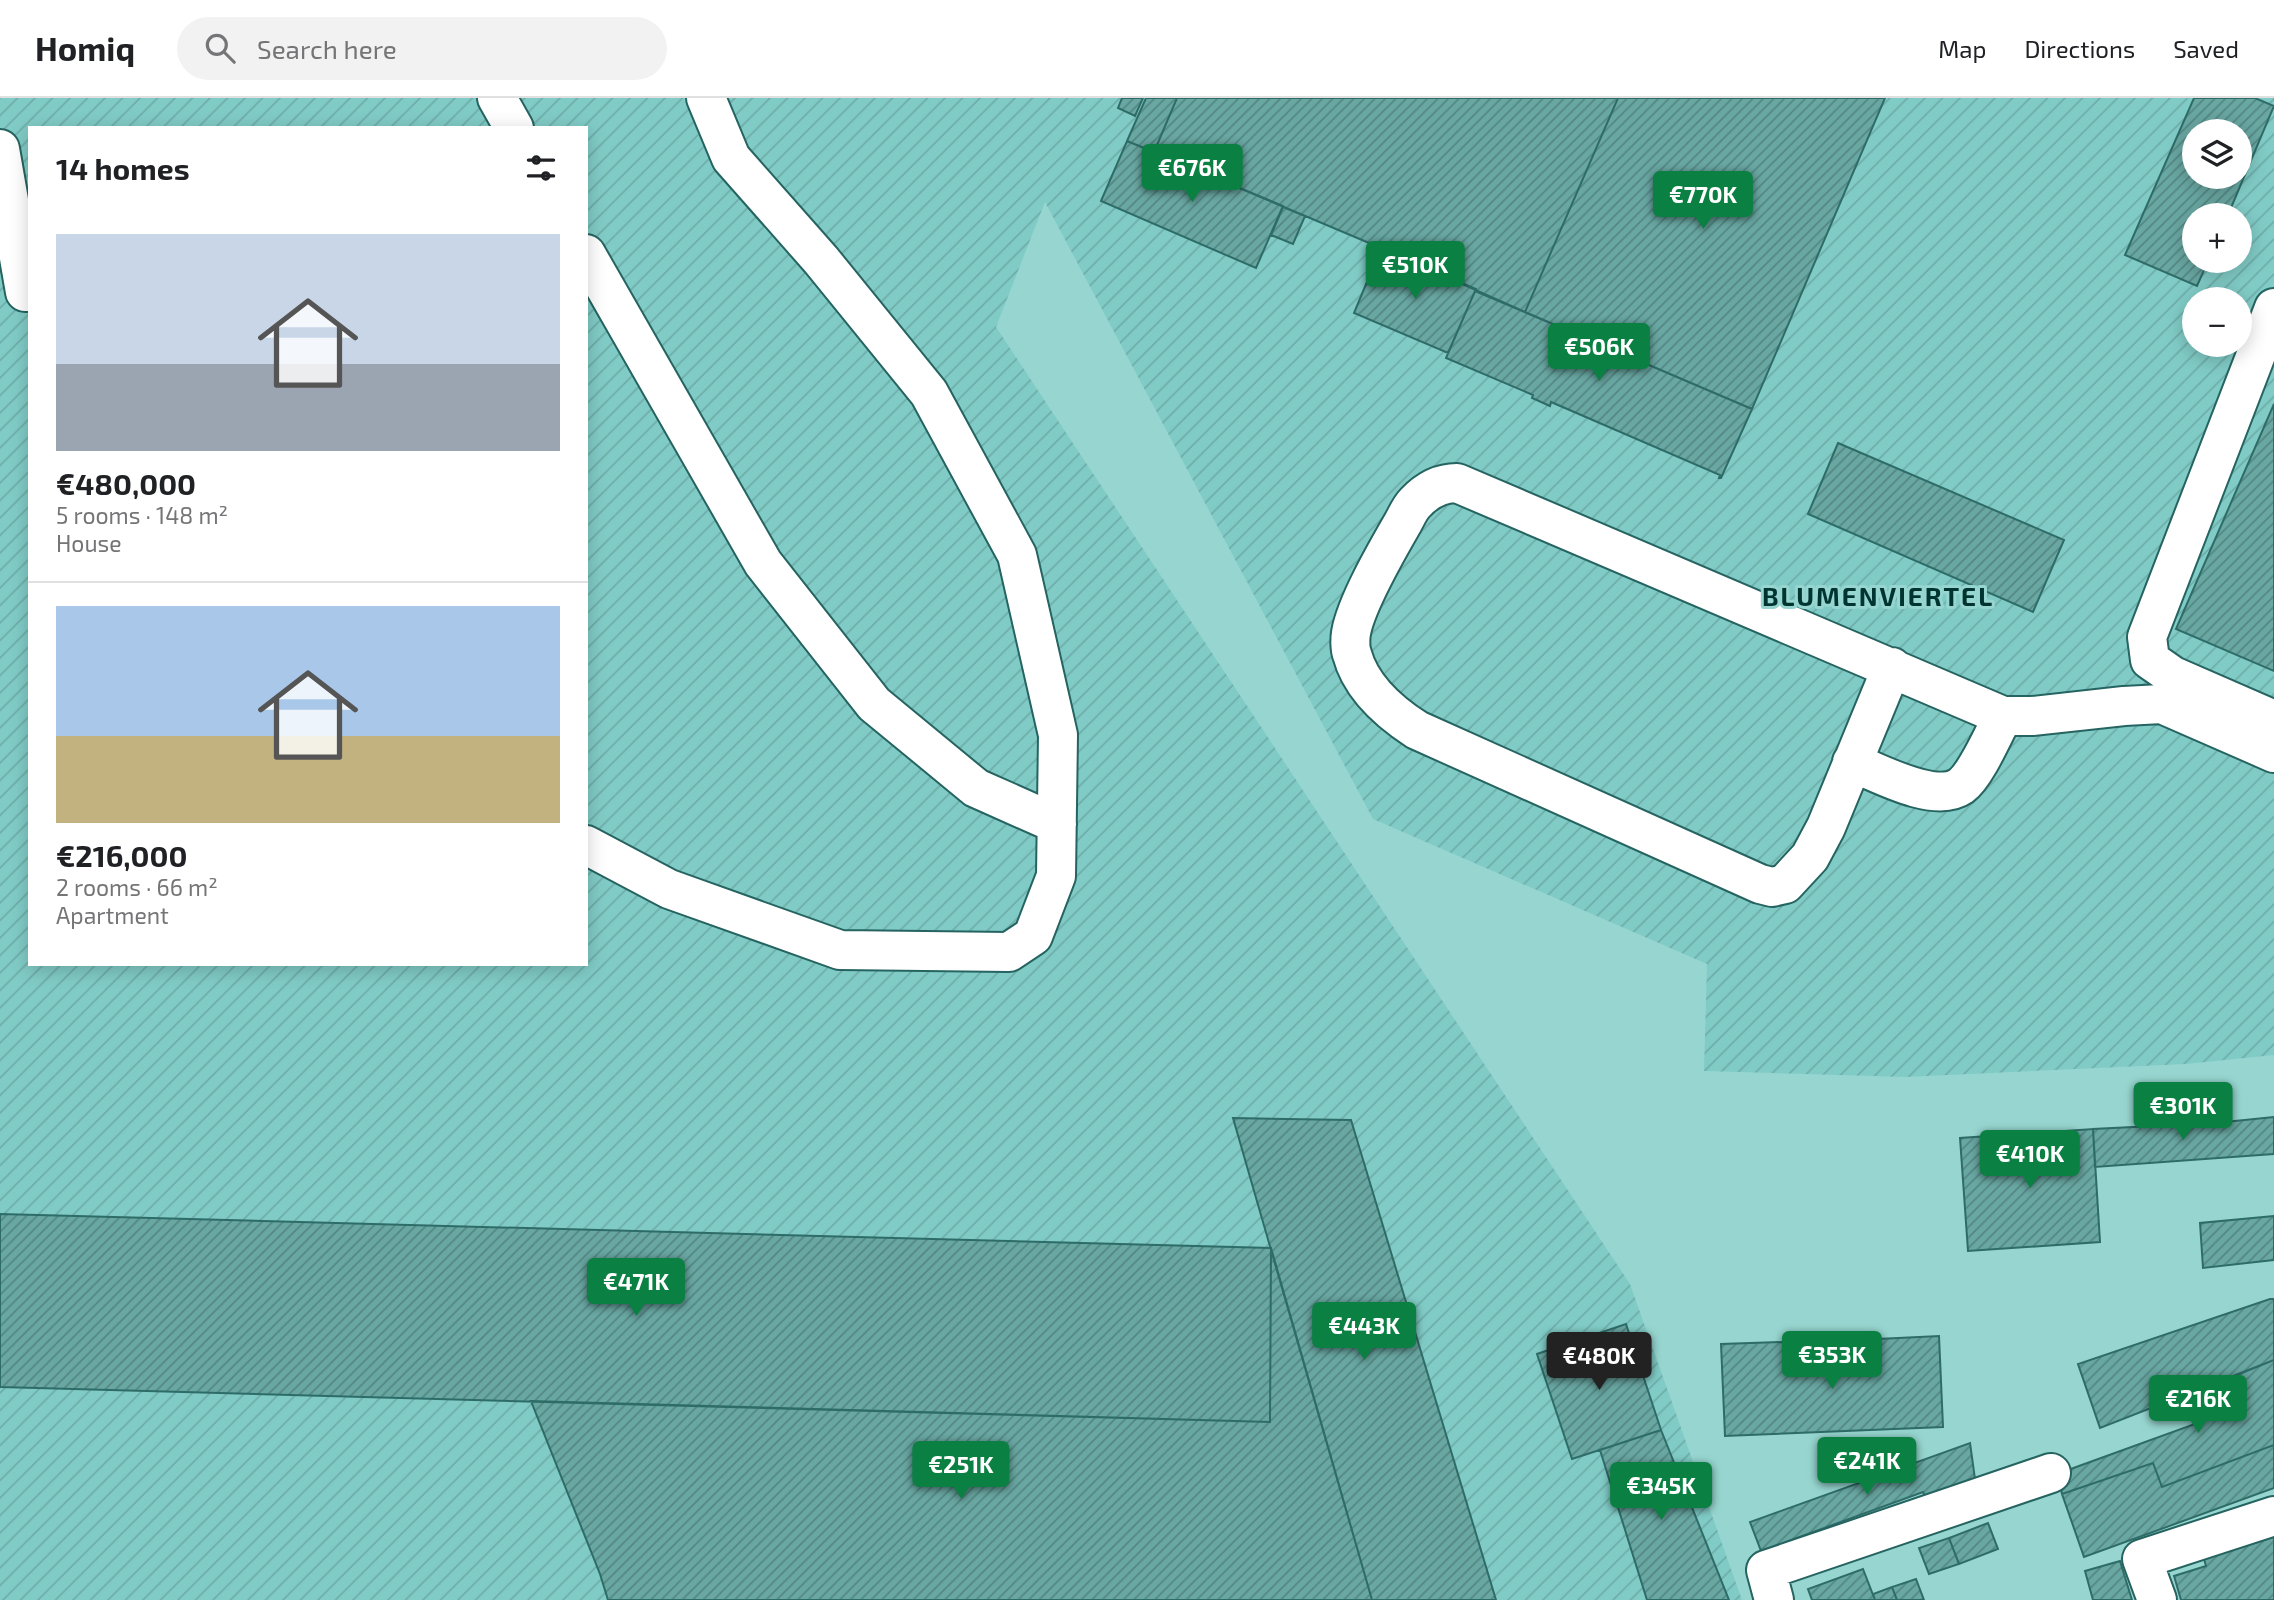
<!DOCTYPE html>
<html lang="en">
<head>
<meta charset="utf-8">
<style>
	body { margin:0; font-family:"Exo 2",sans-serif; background:#f2f2f2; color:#202124; height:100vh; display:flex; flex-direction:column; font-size:26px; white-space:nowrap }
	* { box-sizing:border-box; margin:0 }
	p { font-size:23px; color:#757577 }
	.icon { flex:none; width:38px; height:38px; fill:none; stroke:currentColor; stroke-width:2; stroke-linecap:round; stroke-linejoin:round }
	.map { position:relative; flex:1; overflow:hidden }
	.sheet { position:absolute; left:28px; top:28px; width:560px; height:840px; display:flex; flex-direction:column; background:#fff; border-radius:0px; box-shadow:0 4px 18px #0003 }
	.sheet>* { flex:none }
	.tools { position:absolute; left:2182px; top:21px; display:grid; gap:14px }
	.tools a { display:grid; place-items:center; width:70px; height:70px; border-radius:50%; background:#fff; box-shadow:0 4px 18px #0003; font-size:35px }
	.price { position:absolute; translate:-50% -60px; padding:0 16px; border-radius:7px; background:#0b8043; color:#fff; font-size:23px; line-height:46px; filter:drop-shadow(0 2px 4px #0008) }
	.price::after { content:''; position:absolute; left:50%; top:42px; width:21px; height:16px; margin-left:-10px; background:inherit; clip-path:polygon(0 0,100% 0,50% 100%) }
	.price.current { background:#222; color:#fff }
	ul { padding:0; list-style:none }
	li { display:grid; align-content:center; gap:14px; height:371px; padding:0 28px }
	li+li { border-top:2px solid #e0e0e0 }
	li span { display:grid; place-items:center; height:217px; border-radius:0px; color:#555 }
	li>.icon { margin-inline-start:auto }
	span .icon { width:126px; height:126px; fill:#fffc; stroke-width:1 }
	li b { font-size:30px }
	h2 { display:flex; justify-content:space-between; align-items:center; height:84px; padding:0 28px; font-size:30px }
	header { display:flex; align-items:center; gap:42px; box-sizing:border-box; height:98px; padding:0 35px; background:#fff; border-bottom:2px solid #e0e0e0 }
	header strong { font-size:33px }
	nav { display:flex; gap:38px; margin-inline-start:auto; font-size:24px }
	.search { width:490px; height:63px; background:#f2f2f2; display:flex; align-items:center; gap:18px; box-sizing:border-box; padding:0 24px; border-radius:38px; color:#757577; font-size:26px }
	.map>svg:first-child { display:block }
</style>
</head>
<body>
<header>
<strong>Homiq</strong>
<div class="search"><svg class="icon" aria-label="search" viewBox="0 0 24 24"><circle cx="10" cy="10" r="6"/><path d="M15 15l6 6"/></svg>Search here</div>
<nav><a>Map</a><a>Directions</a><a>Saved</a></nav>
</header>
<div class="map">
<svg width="2274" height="1502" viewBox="0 0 2274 1502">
	<defs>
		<pattern id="industrial-furrows" width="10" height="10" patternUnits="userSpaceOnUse" patternTransform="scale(1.75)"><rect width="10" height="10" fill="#81cbc6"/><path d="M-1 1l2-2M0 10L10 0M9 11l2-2" fill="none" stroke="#6eada9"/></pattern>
		<pattern id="building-hatch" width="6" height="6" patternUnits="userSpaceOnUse" patternTransform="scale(1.75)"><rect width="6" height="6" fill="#69a7a2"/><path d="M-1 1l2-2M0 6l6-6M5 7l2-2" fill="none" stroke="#548783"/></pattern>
	</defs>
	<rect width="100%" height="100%" fill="#97d6d0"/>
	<path fill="url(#industrial-furrows)" fill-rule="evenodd" d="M 0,0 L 2274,0 L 2274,957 L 2186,966 L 1905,979 L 1704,973 L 1707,866 L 1373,721 L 1045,104 L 996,229 L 1630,1186 L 1742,1502 L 0,1502 ZM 30,30 L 586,30 L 586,866 L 30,866 ZM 2194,33 L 2240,33 L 2240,79 L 2194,79 ZM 2194,117 L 2240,117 L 2240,163 L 2194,163 ZM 2194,201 L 2240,201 L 2240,247 L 2194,247 Z"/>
	<path fill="url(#building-hatch)" stroke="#2e6c68" stroke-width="2" fill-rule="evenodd" d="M 1122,0 L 1143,0 L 1135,18 L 1118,10 Z
		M 1146,0 L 1177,0 L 1154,54 L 1127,43 Z
		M 1177,0 L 1618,0 L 1525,214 L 1381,150 L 1154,54 Z
		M 1618,0 L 1885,0 L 1752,311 L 1525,214 Z
		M 2194,0 L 2255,0 L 2274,8 L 2228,117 L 2194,117 L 2194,163 L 2208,163 L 2197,188 L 2125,157 ZM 2194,33 L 2240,33 L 2240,79 L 2194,79 Z
		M 1127,43 L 1283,108 L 1256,170 L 1101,103 Z
		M 1283,109 L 1305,118 L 1293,146 L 1271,137 Z
		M 1381,150 L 1476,191 L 1448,255 L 1354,215 Z
		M 1475,193 L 1752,311 L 1721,380 L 1719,380 L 1720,377 L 1551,304 L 1550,308 L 1532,300 L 1533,297 L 1446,260 Z
		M 2274,306 L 2274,573 L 2176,531 Z
		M 1838,345 L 2064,442 L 2033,514 L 1808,416 Z
		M 2274,1019 L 2274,1056 L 2095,1069 L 2093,1031 L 2215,1025 Z
		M 1233,1020 L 1351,1022 L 1496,1502 L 1372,1502 Z
		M 2093,1031 L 2100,1144 L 1968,1153 L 1960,1040 Z
		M 0,1116 L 1271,1150 L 1270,1324 L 0,1289 Z
		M 2274,1118 L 2274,1162 L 2203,1170 L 2200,1125 Z
		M 1271,1150 L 1372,1502 L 608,1502 L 600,1476 L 531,1303 L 1270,1324 Z
		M 2270,1201 L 2274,1201 L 2274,1262 L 2100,1330 L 2078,1266 Z
		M 1626,1226 L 1661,1332 L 1572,1361 L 1537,1256 Z
		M 1939,1238 L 1943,1329 L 1725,1338 L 1721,1246 L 1783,1244 L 1785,1276 L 1879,1272 L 1878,1241 Z
		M 2274,1262 L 2274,1347 L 2162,1389 L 2153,1365 L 2062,1396 L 2057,1376 L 2206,1322 L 2195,1294 Z
		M 1661,1332 L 1729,1502 L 1647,1502 L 1600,1352 Z
		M 1970,1345 L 1975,1381 L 1925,1399 L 1923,1394 L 1761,1453 L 1750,1424 Z
		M 2274,1347 L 2274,1390 L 2084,1459 L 2062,1396 L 2153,1365 L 2162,1389 Z
		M 1988,1425 L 1998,1451 L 1959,1466 L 1949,1440 Z
		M 2274,1439 L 2274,1502 L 2181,1502 L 2174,1478 L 2206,1468 L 2204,1461 Z
		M 1949,1440 L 1959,1466 L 1929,1476 L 1919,1450 Z
		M 2120,1463 L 2132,1502 L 2093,1502 L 2085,1473 Z
		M 1863,1471 L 1875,1502 L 1812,1502 L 1808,1491 Z
		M 1916,1481 L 1924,1502 L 1897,1502 L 1892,1489 Z
		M 1892,1489 L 1897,1502 L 1875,1502 L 1873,1496 Z"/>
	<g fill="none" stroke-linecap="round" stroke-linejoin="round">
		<g stroke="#256460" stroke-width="42">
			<path id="minor" d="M 497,0 L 514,30
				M 0,51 L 25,194 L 30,194
				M 586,156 L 763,465 L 874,606 L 976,690 L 1057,726
				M 2274,210 L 2147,539 L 2150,562 L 2173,578 L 2274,622
				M 1892,569 L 1826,729 L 1810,759 L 1785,786 L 1772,789 L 1760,786 L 1417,632 C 1389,614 1361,590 1352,556 C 1350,551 1350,541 1351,535 C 1356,506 1386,454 1401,428 C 1406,420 1409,411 1415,405 C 1427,392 1440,385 1457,385 L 2003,618 L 2032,618 L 2124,608 L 2162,606 L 2274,655
				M 1852,664 C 1878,675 1935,706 1961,688 C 1976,677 1994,635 2003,618
				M 586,747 L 669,791 L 840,852 L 1009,854 L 1033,838 L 1056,778 L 1058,637 L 1017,457 L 929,295 L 821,162 L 731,60 L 706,0
				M 1774,1502 L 1766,1472 L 2051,1375
				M 2157,1502 L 2142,1461 L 2274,1418"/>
		</g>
		<use href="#minor" stroke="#fff" stroke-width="38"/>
	</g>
	<g text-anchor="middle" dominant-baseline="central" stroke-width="6" stroke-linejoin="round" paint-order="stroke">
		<g font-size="26" font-weight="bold" letter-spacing="2" fill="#003431" stroke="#97d6d0">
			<text x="1878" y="497">BLUMENVIERTEL</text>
		</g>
	</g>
</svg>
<div class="tools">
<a><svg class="icon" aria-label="layers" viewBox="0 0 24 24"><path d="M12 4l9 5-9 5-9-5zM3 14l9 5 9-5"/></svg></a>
<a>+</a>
<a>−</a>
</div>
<b class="price" style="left:1192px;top:106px">€676K</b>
<b class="price" style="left:1703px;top:133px">€770K</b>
<b class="price" style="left:1415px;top:203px">€510K</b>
<b class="price" style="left:1599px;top:285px">€506K</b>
<b class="price" style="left:2183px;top:1044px">€301K</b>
<b class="price" style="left:2030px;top:1092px">€410K</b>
<b class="price" style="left:636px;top:1220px">€471K</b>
<b class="price" style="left:1364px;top:1264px">€443K</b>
<b class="price" style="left:1832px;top:1293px">€353K</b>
<b class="price current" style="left:1599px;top:1294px">€480K</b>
<b class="price" style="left:2198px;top:1337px">€216K</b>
<b class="price" style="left:1867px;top:1399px">€241K</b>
<b class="price" style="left:961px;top:1403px">€251K</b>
<b class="price" style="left:1661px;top:1424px">€345K</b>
<section class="sheet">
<h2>14 homes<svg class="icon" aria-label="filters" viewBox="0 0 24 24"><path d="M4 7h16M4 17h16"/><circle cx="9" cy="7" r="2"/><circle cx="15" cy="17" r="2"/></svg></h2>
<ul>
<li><span style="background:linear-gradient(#c9d6e8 60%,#9aa5b1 0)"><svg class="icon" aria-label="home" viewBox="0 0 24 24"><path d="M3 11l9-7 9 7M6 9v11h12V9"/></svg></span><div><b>€480,000</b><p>5 rooms · 148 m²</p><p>House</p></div></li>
<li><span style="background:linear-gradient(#a9c7e8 60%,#c2b280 0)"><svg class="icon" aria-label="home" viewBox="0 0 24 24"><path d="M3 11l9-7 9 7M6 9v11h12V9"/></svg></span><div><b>€216,000</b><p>2 rooms · 66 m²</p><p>Apartment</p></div></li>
</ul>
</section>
</div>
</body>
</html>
